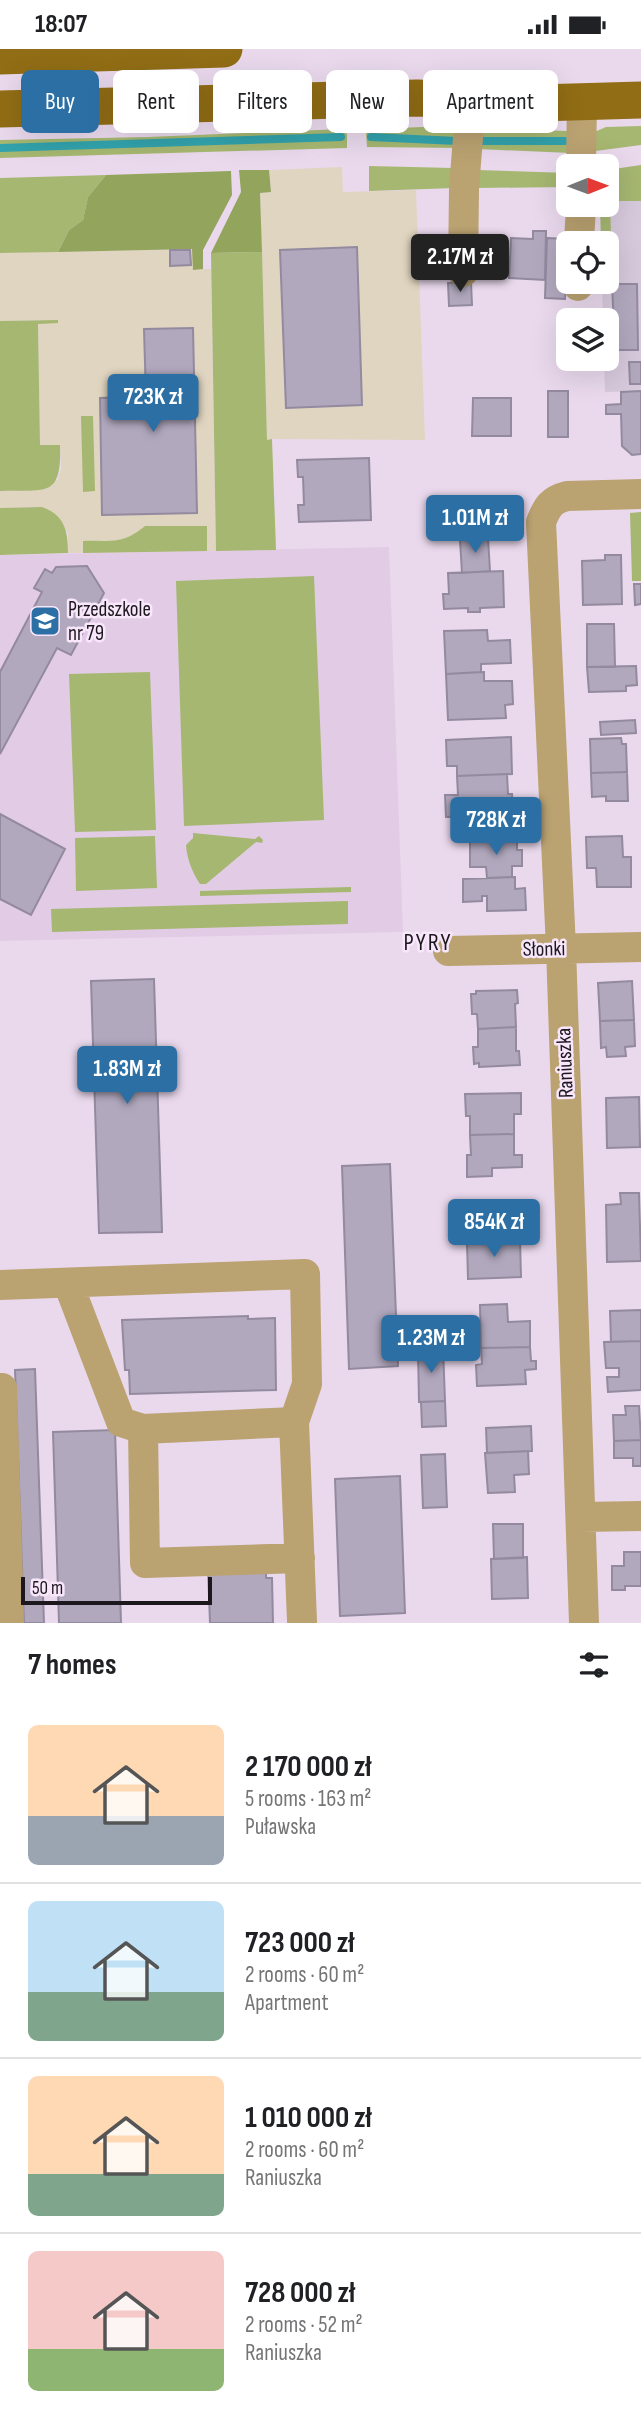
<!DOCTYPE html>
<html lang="en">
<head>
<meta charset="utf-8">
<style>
	body { margin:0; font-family:"Sofia Sans Condensed",sans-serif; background:#f2f2f2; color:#202124; height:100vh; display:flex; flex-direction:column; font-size:26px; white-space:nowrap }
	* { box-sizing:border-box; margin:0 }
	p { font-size:23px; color:#757577 }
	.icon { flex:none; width:38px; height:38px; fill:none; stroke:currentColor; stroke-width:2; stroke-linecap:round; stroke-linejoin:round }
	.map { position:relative; height:1574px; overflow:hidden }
	.panel { display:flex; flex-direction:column; background:#fff; flex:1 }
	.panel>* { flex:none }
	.top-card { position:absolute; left:21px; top:21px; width:600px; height:63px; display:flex; gap:14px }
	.needle { width:46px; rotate:89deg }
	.controls { position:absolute; left:556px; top:105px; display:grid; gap:14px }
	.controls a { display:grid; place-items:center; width:63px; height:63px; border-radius:10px; background:#fff; box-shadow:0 7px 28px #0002; font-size:35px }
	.scale { position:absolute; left:21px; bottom:18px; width:191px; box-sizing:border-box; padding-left:7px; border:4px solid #1d171e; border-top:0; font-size:19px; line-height:24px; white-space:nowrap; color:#1d171e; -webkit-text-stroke:5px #f8e6fb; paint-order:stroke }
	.price { position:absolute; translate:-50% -60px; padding:0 16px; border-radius:7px; background:#2c6fa5; color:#fff; font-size:23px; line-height:46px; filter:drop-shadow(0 2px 4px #0008) }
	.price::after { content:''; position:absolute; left:50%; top:42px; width:21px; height:16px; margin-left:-10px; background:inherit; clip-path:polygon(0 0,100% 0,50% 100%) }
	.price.selected { background:#222; color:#fff }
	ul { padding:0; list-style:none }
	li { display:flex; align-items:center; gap:21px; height:175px; padding:0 28px }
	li+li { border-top:2px solid #e0e0e0 }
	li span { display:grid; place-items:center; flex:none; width:196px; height:140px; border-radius:10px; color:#555 }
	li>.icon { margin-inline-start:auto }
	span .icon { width:84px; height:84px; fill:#fffc; stroke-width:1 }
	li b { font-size:30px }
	h2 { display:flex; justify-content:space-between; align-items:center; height:84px; padding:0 28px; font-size:30px }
	.pill { padding:0 24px; border-radius:10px; background:#fff; box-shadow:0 7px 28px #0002; font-size:24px; line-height:63px }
	.pill.selected { background:#2c6fa5; color:#fff }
	.status { display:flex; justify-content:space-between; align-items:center; height:49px; padding:0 35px; background:#fff; direction:ltr }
	.status svg { height:19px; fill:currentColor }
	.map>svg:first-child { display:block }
</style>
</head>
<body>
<div class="status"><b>18:07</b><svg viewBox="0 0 49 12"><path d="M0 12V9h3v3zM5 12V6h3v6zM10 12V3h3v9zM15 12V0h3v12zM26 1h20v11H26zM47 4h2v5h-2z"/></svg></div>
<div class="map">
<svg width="641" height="1574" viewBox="0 0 641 1574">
	<rect width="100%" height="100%" fill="#ead9ed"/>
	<path fill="#e0d5c0" d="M 342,118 L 343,143 L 416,141 L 425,391 L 272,390 L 267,392 L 260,144 L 271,143 L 269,121 Z
		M 193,200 L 193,220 L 211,220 L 216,502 L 68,504 L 68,484 L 42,458 L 0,459 L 0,442 L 46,440 L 58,430 L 61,419 L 60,397 L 40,397 L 38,274 L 57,274 L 57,271 L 0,272 L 0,204 Z"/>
	<path fill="#d6c9dc" d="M 616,152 L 641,152 L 641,342 L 605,343 L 604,310 L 607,310 L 607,271 L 603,271 L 602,233 L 607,233 L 607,213 L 612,212 L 609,158 Z"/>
	<path fill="#e2cbe5" d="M 389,498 L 403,883 L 0,892 L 0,506 Z"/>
	<path fill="#a6b771" d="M 447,77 L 458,78 L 460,99 L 367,98 L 366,83 L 372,80 Z
		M 641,77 L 641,96 L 588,103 L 592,84 L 606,78 Z
		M 479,79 L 567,82 L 570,104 L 477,100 Z
		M 342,80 L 347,85 L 347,99 L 0,109 L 0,91 L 148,88 Z
		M 641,116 L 641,152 L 616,152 L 610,158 L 612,213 L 607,213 L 607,194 L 601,194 L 600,156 L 607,156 L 607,121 Z
		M 369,117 L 454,119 L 455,139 L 369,142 Z
		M 477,121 L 569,124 L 569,138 L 474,139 Z
		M 106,126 L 88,148 L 83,171 L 69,181 L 58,203 L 0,204 L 0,129 Z
		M 262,203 L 267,391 L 272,390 L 276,501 L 216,502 L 211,204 Z
		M 58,271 L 58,274 L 38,275 L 40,396 L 60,396 C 62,451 45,440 0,442 L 0,272 Z
		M 81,367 L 93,367 L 95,442 L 83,443 Z
		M 42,458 C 65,466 68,483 68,504 L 0,506 L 0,459 Z
		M 641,463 L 641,532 L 632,532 L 630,464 Z
		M 145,477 L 207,477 L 207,502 L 83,504 L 83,492 C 112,491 122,496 145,477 Z
		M 314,527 L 324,771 L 184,777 L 176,532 Z
		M 150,623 L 156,781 L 75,783 L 69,625 Z
		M 193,784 L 255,790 L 259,787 L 263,791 L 262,794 L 256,793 L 206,835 L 200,835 C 192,823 187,810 186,796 L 193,789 Z
		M 155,787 L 157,839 L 76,842 L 75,789 Z
		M 351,838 L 351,843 L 200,847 L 200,842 Z
		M 348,852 L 348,875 L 52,883 L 51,860 Z"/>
	<path fill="#93a45c" d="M 239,121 L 269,121 L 271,143 L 260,144 L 262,203 L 211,204 L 241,143 Z
		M 231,122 L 232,146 L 203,201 L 203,220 L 193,221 L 192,200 L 58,203 L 69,181 L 83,171 L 88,148 L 106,126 Z"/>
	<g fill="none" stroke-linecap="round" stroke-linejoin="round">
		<path stroke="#32a2ac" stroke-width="8" d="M 371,88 L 457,92
			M 480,92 L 565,92
			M 0,99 L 341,88"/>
	</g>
	<path fill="#b1a8be" stroke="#938a9f" stroke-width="2" d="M 533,182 L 546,182 L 545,231 L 509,229 L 511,189 L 533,190 Z
		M 547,189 L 568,190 L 565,250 L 545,249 Z
		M 357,198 L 362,356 L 286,359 L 280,201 Z
		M 170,201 L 190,201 L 191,216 L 170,217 Z
		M 471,233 L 472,256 L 449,257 L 448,234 Z
		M 612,235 L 637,235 L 638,301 L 615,301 Z
		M 193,279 L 197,464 L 102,466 L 100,349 L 126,348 L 126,361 L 140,360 L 140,348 L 146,348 L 144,280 Z
		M 629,313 L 641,313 L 641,335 L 630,335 Z
		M 548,342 L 568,342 L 568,388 L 548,388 Z
		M 641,342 L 641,405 L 632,406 L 622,397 L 621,365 L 606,365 L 606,356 L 621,355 L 621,343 Z
		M 473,349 L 511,349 L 511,387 L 472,387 Z
		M 369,409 L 371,471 L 299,473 L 298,456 L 304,456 L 303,428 L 298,428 L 297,411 Z
		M 488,489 L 490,522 L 462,524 L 460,491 Z
		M 605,506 L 621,506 L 622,555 L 583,556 L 582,512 L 605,511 Z
		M 87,517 L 104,544 L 71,606 L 57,599 L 0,705 L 0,623 L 42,543 L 34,539 L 45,520 L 52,524 L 56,518 Z
		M 503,522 L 504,558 L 480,559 L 480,563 L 468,563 L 468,559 L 444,560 L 443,545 L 449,545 L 448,524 Z
		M 634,535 L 641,535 L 641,555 L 635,556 Z
		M 587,575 L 614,575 L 615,618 L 587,618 Z
		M 487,581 L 488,592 L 510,591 L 511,614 L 481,615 L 481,623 L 446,625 L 444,582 Z
		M 636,617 L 637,636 L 626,637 L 626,642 L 589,643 L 587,618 Z
		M 484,623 L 484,632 L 512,632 L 513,655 L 505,656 L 506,669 L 448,671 L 446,625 Z
		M 635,671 L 636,684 L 601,686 L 600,673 Z
		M 511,688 L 512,725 L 457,727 L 457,717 L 447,717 L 446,691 Z
		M 621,689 L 622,695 L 626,695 L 627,723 L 591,724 L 590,690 Z
		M 627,723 L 628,752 L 606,752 L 606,747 L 592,748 L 591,724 Z
		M 507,725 L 508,745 L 512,745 L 513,766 L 446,768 L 445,746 L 458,746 L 457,727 Z
		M 0,765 L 65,800 L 31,866 L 0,850 Z
		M 622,787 L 623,808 L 631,808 L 631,838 L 597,838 L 596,819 L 587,819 L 586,788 Z
		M 470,791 L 517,791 L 517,801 L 522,801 L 522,817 L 512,817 L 512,828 L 487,829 L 486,818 L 470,818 Z
		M 515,828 L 515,840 L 525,839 L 526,861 L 487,862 L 487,847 L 482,847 L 482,852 L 463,853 L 463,830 Z
		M 154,930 L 162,1183 L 99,1184 L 91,932 Z
		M 632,932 L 634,971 L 600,972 L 598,934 Z
		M 517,941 L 518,954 L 515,955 L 516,978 L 478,980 L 477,965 L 472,965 L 471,945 L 476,945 L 476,942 Z
		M 634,971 L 635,997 L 625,998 L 626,1007 L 607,1008 L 606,998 L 601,999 L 600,972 Z
		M 516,978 L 516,1002 L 519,1002 L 520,1016 L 479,1018 L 479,1014 L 474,1015 L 473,998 L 478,998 L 478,980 Z
		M 521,1044 L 521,1065 L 514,1065 L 514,1085 L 470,1086 L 470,1067 L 466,1067 L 465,1045 Z
		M 639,1048 L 640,1098 L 607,1099 L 606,1049 Z
		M 514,1085 L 514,1106 L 522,1106 L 522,1118 L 492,1119 L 492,1127 L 467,1128 L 467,1106 L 471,1106 L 470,1086 Z
		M 390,1115 L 398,1317 L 349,1320 L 342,1117 Z
		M 620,1144 L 639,1144 L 641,1212 L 607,1213 L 606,1156 L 621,1155 Z
		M 516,1153 L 517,1190 L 470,1192 L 469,1155 Z
		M 520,1191 L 521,1228 L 468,1230 L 467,1193 Z
		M 507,1255 L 508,1273 L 530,1272 L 530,1298 L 481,1299 L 480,1256 Z
		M 641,1261 L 641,1292 L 611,1293 L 610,1262 Z
		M 248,1267 L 248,1270 L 275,1269 L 276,1341 L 130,1345 L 129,1321 L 125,1321 L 122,1271 Z
		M 641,1292 L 641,1341 L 608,1343 L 607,1328 L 619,1328 L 619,1319 L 606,1319 L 604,1293 Z
		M 530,1298 L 531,1312 L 536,1312 L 536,1320 L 525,1321 L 526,1335 L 477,1337 L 476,1316 L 482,1315 L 481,1299 Z
		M 443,1299 L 445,1352 L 419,1353 L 418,1300 Z
		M 35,1320 L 44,1574 L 24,1574 L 15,1321 Z
		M 445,1352 L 446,1377 L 422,1378 L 421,1353 Z
		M 625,1357 L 639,1357 L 641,1391 L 614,1392 L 613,1366 L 626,1366 Z
		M 531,1377 L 532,1402 L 487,1404 L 486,1379 Z
		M 115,1381 L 121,1574 L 59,1574 L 53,1383 Z
		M 641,1391 L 641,1417 L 633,1417 L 633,1409 L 614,1409 L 614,1392 Z
		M 528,1402 L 529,1425 L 514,1426 L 515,1443 L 488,1444 L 485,1404 Z
		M 445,1405 L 447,1458 L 423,1459 L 421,1406 Z
		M 400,1427 L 405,1564 L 340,1567 L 335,1430 Z
		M 493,1475 L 523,1475 L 523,1509 L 494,1510 Z
		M 624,1503 L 641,1503 L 641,1537 L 625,1537 L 625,1541 L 612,1541 L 612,1517 L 624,1517 Z
		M 527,1508 L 528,1549 L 492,1550 L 491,1510 Z
		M 266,1517 L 266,1529 L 272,1529 L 273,1574 L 210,1574 L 208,1520 Z"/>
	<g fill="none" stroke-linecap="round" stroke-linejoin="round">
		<path stroke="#baa271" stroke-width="30" d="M 581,117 L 582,52
			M 579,194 L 581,156
			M 463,223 L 464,139 L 471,51
			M 578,237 L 578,233
			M 448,902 L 641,898
			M 68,1234 L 121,1373 L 143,1380
			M 0,1236 L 305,1225 L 307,1335 L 294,1373 L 302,1572
			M 294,1373 L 143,1380 L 145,1514 L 300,1509
			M 581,1468 L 641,1467
			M 0,1500 L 7,1500 L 2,1339
			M 7,1500 L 9,1574
			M 584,1574 L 561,899 L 541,473 C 547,458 551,451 567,447 L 641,445"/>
		<path stroke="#916d15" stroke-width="37" d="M 0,7 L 224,0
			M 0,60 L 417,49 L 538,54 L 641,51"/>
	</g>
	<defs>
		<g id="school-square" transform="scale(1.575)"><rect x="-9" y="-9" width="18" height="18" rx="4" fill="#2c6fa5" stroke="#f8e6fb"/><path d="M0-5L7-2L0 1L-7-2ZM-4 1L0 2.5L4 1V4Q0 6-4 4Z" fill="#fff"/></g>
	</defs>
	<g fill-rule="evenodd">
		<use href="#school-square" x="45" y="572"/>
	</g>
	<g text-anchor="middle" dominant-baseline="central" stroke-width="5" stroke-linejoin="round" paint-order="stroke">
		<g font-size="21" fill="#1d171e" stroke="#f8e6fb" text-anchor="start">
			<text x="68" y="560">Przedszkole<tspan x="68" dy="24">nr 79</tspan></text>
		</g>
		<g font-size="21" fill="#1d171e" stroke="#f8e6fb">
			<text transform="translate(544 900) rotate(-1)">Słonki</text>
			<text transform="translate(565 1014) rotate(-92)">Raniuszka</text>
		</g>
		<g font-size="24" letter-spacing="2" fill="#1d171e" stroke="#f8e6fb">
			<text x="428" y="893">PYRY</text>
		</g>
	</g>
</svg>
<div class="controls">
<a><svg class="needle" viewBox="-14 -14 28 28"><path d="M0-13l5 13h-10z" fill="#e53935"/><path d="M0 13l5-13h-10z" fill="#757577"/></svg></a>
<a><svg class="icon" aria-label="locate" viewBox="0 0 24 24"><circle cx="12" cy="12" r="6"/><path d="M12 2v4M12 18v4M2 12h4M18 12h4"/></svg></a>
<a><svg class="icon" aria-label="layers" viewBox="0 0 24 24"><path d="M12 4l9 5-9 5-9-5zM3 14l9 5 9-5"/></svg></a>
</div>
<div class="scale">50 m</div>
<b class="price selected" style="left:460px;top:245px">2.17M zł</b>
<b class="price" style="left:153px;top:385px">723K zł</b>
<b class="price" style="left:475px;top:506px">1.01M zł</b>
<b class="price" style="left:496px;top:808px">728K zł</b>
<b class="price" style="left:127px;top:1057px">1.83M zł</b>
<b class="price" style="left:494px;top:1210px">854K zł</b>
<b class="price" style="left:431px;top:1326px">1.23M zł</b>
<div class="top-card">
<a class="pill selected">Buy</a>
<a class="pill">Rent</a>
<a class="pill">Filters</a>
<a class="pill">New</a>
<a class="pill">Apartment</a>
</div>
</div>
<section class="panel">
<h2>7 homes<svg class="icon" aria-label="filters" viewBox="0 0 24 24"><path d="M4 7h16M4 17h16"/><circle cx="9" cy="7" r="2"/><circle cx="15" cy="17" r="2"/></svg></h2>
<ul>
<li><span style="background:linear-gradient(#ffd9b3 65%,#9aa5b1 0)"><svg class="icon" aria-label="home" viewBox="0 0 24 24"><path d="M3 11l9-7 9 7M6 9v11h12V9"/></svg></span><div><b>2 170 000 zł</b><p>5 rooms · 163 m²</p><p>Puławska</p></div></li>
<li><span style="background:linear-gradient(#bfe0f5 65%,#7fa58c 0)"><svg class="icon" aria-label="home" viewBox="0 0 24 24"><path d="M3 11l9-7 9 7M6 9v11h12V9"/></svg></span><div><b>723 000 zł</b><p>2 rooms · 60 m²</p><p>Apartment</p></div></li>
<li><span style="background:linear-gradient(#ffd9b3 70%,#7fa58c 0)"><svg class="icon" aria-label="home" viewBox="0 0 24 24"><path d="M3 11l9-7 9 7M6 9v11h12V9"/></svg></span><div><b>1 010 000 zł</b><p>2 rooms · 60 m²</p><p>Raniuszka</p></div></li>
<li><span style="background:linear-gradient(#f6c9c9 70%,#8fb573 0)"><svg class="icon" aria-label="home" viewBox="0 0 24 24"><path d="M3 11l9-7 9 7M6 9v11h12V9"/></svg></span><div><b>728 000 zł</b><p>2 rooms · 52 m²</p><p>Raniuszka</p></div></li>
</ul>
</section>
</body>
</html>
